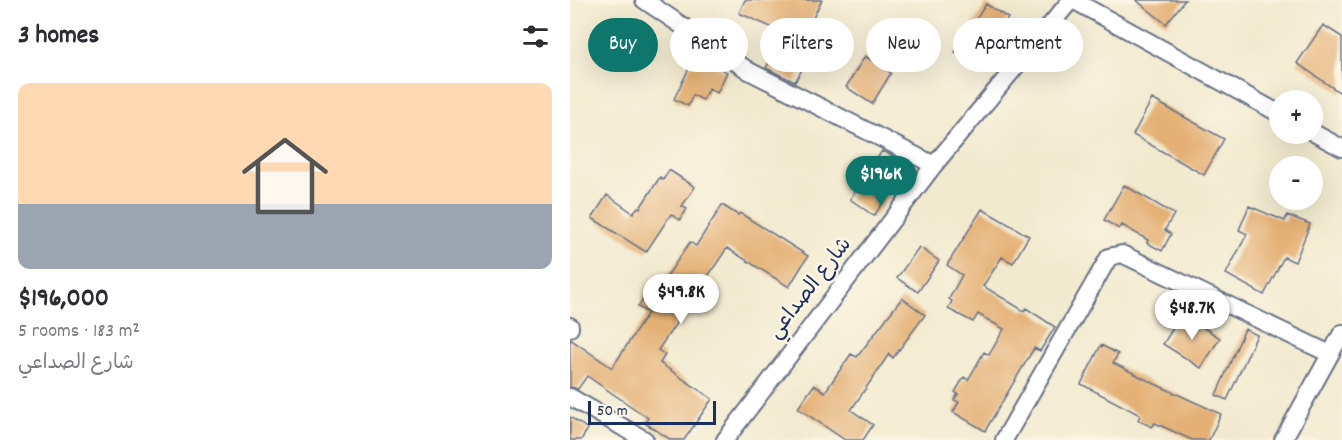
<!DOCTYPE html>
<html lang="en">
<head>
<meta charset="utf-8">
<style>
	body { margin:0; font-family:Dekko,"Playpen Sans Arabic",sans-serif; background:#f7f7f7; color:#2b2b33; height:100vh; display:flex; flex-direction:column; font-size:22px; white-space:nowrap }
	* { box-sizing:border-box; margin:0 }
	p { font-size:20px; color:#7c7c81 }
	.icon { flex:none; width:33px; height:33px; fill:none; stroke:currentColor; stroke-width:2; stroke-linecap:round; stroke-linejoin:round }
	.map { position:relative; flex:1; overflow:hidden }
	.details { display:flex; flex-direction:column; background:#fff; width:570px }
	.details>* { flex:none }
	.banner { position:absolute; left:18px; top:18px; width:570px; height:54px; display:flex; gap:12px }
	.tools { position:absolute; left:699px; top:90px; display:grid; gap:12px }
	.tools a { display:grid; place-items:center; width:54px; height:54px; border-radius:50%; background:#fff; box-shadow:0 6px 24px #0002; font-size:30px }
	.scale { position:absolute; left:18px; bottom:15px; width:128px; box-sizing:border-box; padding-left:6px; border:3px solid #1b2f5e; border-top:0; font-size:16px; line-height:21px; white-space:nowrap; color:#1b2f5e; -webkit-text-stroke:4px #fcf5e5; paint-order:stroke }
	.price { position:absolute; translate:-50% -51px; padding:0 14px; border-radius:21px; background:#fff; color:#222; font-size:20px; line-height:39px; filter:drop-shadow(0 2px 3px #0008) }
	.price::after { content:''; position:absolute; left:50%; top:36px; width:18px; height:14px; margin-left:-9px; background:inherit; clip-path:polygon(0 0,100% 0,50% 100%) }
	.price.selected { background:#0f766e; color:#fff }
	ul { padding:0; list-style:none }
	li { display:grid; align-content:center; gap:12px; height:318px; padding:0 18px }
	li+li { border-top:2px solid #e1e1e2 }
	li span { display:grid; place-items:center; height:186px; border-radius:12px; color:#555 }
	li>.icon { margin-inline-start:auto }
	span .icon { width:108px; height:108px; fill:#fffc; stroke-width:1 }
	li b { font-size:26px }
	h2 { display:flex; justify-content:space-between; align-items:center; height:72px; padding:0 18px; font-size:26px }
	.pill { padding:0 21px; border-radius:27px; background:#fff; box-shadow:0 6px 24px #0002; font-size:21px; line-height:54px }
	.pill.selected { background:#0f766e; color:#fff }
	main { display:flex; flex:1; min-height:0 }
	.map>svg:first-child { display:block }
</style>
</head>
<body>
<main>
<section class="details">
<h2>3 homes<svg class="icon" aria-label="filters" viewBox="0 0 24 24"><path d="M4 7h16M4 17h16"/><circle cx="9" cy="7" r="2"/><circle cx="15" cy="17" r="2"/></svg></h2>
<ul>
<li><span style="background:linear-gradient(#ffd9b3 65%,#9aa5b1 0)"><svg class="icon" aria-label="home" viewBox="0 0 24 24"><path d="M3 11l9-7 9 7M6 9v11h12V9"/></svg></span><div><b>$196,000</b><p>5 rooms · 183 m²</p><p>شارع الصداعي</p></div></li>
</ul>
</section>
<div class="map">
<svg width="772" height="440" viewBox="0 0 772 440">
	<rect width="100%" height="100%" fill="#fcf5e5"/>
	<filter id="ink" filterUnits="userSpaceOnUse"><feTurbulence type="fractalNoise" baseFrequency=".0167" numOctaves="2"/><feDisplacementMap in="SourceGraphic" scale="12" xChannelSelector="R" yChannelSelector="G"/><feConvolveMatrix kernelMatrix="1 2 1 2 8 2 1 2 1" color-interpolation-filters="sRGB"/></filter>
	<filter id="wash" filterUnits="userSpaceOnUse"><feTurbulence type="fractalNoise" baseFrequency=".008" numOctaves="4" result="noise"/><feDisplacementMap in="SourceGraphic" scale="24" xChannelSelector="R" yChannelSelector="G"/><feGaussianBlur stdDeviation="1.35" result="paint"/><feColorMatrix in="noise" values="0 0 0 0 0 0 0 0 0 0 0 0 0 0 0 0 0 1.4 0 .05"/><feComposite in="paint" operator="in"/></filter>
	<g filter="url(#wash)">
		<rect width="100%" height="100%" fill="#f2eacf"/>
		<g id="blocks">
			<path fill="#e4b075" d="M 175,0 L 252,0 L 222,59 L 234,66 L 225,82 L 196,68 L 211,41 L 206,38 L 210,31 L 169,13 Z
				M 566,0 L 615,0 L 596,24 Z
				M 416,4 L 438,18 L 407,66 L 385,52 Z
				M 753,25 L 772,37 L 772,94 L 727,63 Z
				M 125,56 L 157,72 L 147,93 L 139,88 L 133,100 L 123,95 L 118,106 L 104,99 Z
				M 295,56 L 321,73 L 302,104 L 276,87 Z
				M 582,99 L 654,139 L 634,175 L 563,135 Z
				M 312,151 L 339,164 L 304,216 L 280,199 Z
				M 99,170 L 125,187 L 112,206 L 117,209 L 110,220 L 101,214 L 76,252 L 22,218 L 37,195 L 63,213 L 68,207 L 70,208 L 90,177 L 93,180 Z
				M 554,185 L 604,214 L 595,230 L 601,234 L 592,251 L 577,243 L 578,240 L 552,225 L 549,229 L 534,220 Z
				M 152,205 L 168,215 L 170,213 L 238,256 L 219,287 L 157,248 L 88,350 L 95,355 L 90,363 L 142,399 L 114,440 L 101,440 L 75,423 L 78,418 L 17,376 L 8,389 L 0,387 L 0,339 L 42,368 L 78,313 L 68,307 L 85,281 L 91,285 L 120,242 L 126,246 Z
				M 679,206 L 715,221 L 717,215 L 740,224 L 725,262 L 714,257 L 694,295 L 656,274 L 677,234 L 669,230 Z
				M 412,209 L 459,236 L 443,263 L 432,257 L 413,286 L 454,311 L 456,308 L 485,327 L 470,351 L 464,348 L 415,431 L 383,412 L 389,402 L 384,400 L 388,394 L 385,392 L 394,377 L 398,380 L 414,352 L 419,355 L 434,329 L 408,314 L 403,322 L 378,309 L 382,301 L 379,299 L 392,275 L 377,265 Z
				M 349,247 L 369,261 L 348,292 L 327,278 Z
				M 332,298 L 355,315 L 323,358 L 319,354 L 281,410 L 303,425 L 293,440 L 275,440 L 228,408 L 244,385 L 255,392 L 281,354 L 287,357 Z
				M 612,314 L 650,338 L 631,368 L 593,344 Z
				M 675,329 L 687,335 L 657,400 L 646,395 Z
				M 531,345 L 548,354 L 543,363 L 585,384 L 651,414 L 639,440 L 622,440 L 585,423 L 582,427 L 568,420 L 570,415 L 511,384 Z
				M 0,417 L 18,429 L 11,440 L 0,440 Z"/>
		</g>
	</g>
	<g filter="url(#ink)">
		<use href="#blocks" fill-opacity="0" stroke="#667086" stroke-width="1.5"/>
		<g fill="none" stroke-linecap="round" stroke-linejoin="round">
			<g stroke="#667086" stroke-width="20">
				<path id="minor" d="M 74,0 L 179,71 L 364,165
					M 503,0 L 710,114
					M 742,132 L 772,148
					M 0,326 L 0,328
					M 0,397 L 75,440
					M 155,440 L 364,165 L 501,0
					M 434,440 L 539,257 L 552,254 L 760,354
					M 713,440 L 772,333"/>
			</g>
			<use href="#minor" stroke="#fff" stroke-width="16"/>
		</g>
	</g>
	<g text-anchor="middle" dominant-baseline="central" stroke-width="5" stroke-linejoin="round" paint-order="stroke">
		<g font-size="21" fill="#1b2f5e" stroke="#fcf5e5">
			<text transform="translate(241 289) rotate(-52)">شارع الصداعي</text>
		</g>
	</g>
</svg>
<div class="tools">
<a>+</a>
<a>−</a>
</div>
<div class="scale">50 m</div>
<b class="price selected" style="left:311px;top:207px">$196K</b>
<b class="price" style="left:111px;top:325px">$49.8K</b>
<b class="price" style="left:622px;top:341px">$48.7K</b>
<div class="banner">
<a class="pill selected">Buy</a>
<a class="pill">Rent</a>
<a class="pill">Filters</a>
<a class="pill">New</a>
<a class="pill">Apartment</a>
</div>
</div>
</main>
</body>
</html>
